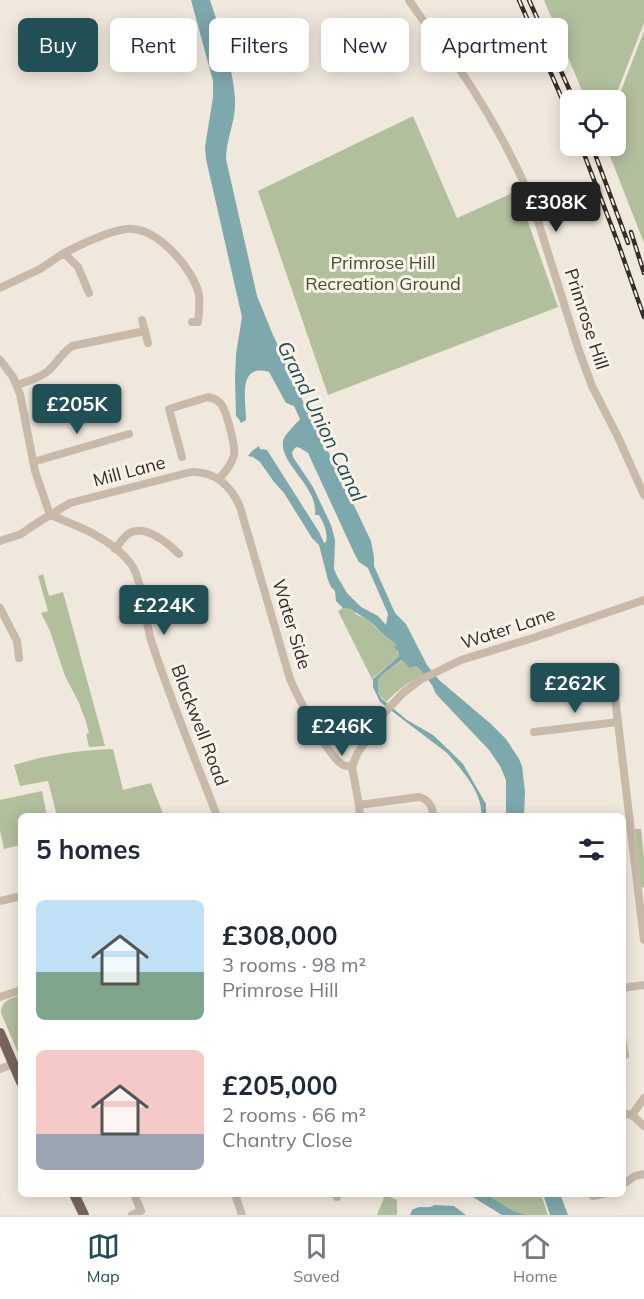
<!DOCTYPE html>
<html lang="en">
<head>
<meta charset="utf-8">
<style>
	body { margin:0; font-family:Mulish,sans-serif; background:#f2f2f3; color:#1f2937; height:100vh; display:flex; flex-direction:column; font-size:22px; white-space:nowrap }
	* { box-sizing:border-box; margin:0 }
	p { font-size:20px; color:#747a83 }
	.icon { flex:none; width:33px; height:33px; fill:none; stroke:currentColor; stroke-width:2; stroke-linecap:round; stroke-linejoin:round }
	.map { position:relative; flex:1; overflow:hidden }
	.sheet { position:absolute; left:18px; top:813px; width:608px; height:384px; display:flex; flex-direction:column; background:#fff; border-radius:9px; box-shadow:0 3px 15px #0003 }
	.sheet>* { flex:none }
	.hud { position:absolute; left:18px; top:18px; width:609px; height:54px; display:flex; gap:12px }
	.fabs { position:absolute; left:560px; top:90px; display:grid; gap:12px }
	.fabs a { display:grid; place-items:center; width:66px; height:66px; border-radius:9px; background:#fff; box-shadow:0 3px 15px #0003; font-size:30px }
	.price { position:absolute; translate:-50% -51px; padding:0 14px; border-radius:6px; background:#204f55; color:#fff; font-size:20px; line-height:39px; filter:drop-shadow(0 2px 3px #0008) }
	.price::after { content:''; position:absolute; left:50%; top:36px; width:18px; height:14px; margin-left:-9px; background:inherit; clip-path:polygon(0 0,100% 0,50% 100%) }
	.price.current { background:#222; color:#fff }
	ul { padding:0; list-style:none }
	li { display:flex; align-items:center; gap:18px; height:150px; padding:0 18px }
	li span { display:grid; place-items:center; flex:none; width:168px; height:120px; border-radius:9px; color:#555 }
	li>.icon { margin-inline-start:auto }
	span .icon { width:72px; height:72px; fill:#fffc; stroke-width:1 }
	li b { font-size:26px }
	h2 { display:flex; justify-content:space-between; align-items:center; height:72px; padding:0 18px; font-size:26px }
	.chip { padding:0 21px; border-radius:9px; background:#fff; box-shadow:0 3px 15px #0003; font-size:21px; line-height:54px }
	.chip.current { background:#204f55; color:#fff }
	.menu { display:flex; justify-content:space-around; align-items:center; height:84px; border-top:2px solid #e0e1e3; background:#fff; font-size:16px; color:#747a83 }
	.menu a { display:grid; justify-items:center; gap:3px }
	.menu .current { color:#204f55 }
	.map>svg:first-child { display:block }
</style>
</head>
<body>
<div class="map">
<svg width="644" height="1215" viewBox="0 0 644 1215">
	<rect width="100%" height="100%" fill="#f1e8dd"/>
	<path fill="#b2bf9d" d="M 544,0 L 644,0 L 644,23 L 614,100 L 586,100 Z
		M 644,31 L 644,243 L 606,146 L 615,146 L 615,106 Z
		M 413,116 L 457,218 L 517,191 L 558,307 L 328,395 L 258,191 Z
		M 43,574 L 49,596 L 63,592 L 105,746 L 89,747 L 86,734 L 89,733 L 85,719 L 79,703 L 65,676 L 50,631 L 41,613 L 48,611 L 38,576 Z
		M 343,608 L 351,609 L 357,615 L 366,618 L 388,639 L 395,642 L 399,656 L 373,678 L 373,681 L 338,611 Z
		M 403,660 L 418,667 L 424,675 C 409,681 398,690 386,702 L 378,693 L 378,680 L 382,675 Z
		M 113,749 L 123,790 L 151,783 L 164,816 L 57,816 L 48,781 L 20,786 L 14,765 C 46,755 79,750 113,749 Z
		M 42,791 L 47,816 L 21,816 L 21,845 L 4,849 L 0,831 L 0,800 Z
		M 635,829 L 641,829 L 644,857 L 644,887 L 641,888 Z
		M 21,995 L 21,1060 L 1,1013 C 1,1001 11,998 21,995 Z
		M 474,1194 L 541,1194 L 548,1215 L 502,1215 Z
		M 385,1195 L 397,1200 L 397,1215 L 377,1215 Z"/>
	<path fill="#7da8ac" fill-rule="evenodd" d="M 191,0 L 210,0 C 219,27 236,76 235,104 C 235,123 226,140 226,159 L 257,296 L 273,335 L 299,389 C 303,404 308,416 317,428 L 371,541 L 374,557 L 374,566 L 395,613 L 406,624 L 427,665 L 439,680 L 491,724 L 506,739 L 519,759 L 522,766 L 525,792 L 524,816 L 506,816 L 506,780 L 500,766 L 489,750 L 436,694 L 432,685 L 418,667 L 415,666 L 410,668 L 402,660 L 382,675 L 378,680 L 378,693 L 382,699 L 407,720 L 433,735 L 451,752 L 463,764 L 486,804 L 486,816 L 481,816 C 484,794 461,769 447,753 L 380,702 L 373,687 L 373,679 L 399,656 L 398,651 L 394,647 L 396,645 L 395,643 C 381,635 379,628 368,620 C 362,615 356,614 351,609 L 343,608 L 336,601 L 335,591 L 331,587 L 328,580 L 319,545 L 312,538 L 284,493 L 274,482 L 260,462 L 253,457 L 248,456 L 252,451 L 259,446 L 260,449 L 267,450 L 319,532 L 324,543 L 326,542 C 328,532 324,524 319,515 L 315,515 C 319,487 279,464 283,441 C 284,435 296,424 300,419 L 294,406 L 286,403 L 269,372 C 237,363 246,400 246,420 L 241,423 L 238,418 L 236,416 L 235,378 L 236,354 L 242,317 L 206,159 L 205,147 L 213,97 L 213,81 ZM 296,447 L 300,448 L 308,453 L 355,555 L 359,562 L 368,568 L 388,614 L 386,625 L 378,616 L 361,607 L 347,593 L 337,576 L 334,569 L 335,540 L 331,525 L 313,487 L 293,457 L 292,452 Z
		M 468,1194 L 485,1194 L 513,1211 L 526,1215 L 502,1215 Z
		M 543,1194 L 560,1194 L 568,1215 L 550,1215 Z
		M 434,1205 L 454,1206 L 466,1215 L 410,1215 L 412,1210 C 422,1204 427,1210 434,1205 Z"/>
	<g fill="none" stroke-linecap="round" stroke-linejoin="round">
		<path stroke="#c8b9a9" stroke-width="8" d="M 409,0 C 424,23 441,43 456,64 C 485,106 511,152 531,199 L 578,348 L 592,386 L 618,437 L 644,495
			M 64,253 C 80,245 116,227 133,229 C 160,231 194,270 199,295 C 200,304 199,313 198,322 L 192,322
			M 0,288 L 40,269 L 64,253 L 78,267 L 89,293
			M 145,331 L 148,343
			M 0,360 L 13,377 L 20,394 L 35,471 L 50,515 L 31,527 L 21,534 L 0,541
			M 17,385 C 28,381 40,378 48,371 C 57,363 61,354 72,346 L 145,331 L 142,320
			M 182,457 L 169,409 L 208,397 C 213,398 218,400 221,404 C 226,410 236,447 234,455 C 232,464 225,472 219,479
			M 33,462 L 129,434
			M 50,515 L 70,503 L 191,472 C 215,471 231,486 240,507 L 290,679 C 297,695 328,757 343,765 C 345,766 349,766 352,767
			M 50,515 C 78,526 113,539 131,564 C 142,579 145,620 151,640 C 170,699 195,758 217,816
			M 115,549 C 119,544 123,538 128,534 C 144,523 168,543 179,554
			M 0,608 L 17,641 L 19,658
			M 615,697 L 644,940
			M 534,732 L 618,722
			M 359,805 L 419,797 C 429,800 433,806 433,816
			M 360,816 L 359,805 L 352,767 L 357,754 L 385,712 L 403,693 L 420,680 L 461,660 L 536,637 L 644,600
			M 0,901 L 21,896
			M 622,988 L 644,985
			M 0,997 L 21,990
			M 622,1037 L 625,1055
			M 0,1069 L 13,1064
			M 622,1113 L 632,1115 L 644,1126
			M 632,1115 L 644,1098
			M 622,1185 L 635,1176 L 644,1174
			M 235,1194 L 242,1215
			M 337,1194 L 337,1197
			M 593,1196 L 603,1194
			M 132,1215 L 141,1211 L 134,1194"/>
		<path stroke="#77655b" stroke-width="10" d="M 0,1033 L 21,1082
			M 74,1194 L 84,1215"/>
		<g stroke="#362d29" stroke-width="4.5">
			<path id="rail" d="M 519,0 L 570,117
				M 529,0 L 574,100
				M 581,146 L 618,243 L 644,317
				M 592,146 L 628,243
				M 631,232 L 644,273"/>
		</g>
		<use href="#rail" stroke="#f9f2e9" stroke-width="2" stroke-dasharray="7" stroke-linecap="butt"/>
	</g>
	<g text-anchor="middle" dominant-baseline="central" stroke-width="6" stroke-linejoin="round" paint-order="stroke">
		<g font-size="18" fill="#43532e" stroke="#f9f2e9">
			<text x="383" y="262">Primrose Hill<tspan x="383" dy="21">Recreation Ground</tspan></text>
		</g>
		<g font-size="18" fill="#362d29" stroke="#f9f2e9">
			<text transform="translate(587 319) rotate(72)">Primrose Hill</text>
			<text transform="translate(129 471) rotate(-15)">Mill Lane</text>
			<text transform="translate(292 624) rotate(73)">Water Side</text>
			<text transform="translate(508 628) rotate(-18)">Water Lane</text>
			<text transform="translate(200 725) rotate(69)">Blackwell Road</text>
		</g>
		<g font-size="20" font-style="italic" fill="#204f55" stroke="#f9f2e9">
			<text transform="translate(322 421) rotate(64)">Grand Union Canal</text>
		</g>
	</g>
</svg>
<div class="fabs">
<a><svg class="icon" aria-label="locate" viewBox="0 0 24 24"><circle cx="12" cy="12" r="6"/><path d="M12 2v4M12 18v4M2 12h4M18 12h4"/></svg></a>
</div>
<b class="price current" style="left:556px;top:233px">£308K</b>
<b class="price" style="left:77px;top:435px">£205K</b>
<b class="price" style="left:164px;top:636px">£224K</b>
<b class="price" style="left:575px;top:714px">£262K</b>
<b class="price" style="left:342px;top:757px">£246K</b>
<div class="hud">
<a class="chip current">Buy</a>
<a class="chip">Rent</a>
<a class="chip">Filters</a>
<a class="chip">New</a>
<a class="chip">Apartment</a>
</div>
<section class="sheet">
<h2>5 homes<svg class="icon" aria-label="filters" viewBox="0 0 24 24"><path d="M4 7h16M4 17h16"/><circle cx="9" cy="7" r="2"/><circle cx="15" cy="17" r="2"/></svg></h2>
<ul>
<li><span style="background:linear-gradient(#bfe0f5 60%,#7fa58c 0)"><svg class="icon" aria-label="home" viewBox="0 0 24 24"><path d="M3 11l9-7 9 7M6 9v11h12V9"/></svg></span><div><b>£308,000</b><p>3 rooms · 98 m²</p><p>Primrose Hill</p></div></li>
<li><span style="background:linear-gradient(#f6c9c9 70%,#9aa5b1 0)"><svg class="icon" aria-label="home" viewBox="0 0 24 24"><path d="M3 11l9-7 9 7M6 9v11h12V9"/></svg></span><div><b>£205,000</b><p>2 rooms · 66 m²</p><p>Chantry Close</p></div></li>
</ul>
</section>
</div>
<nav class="menu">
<a class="current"><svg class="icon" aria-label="map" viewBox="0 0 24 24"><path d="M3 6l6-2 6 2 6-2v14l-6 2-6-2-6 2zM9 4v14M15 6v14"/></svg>Map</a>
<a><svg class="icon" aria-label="saved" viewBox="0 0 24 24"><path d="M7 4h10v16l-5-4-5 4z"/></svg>Saved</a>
<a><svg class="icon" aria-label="home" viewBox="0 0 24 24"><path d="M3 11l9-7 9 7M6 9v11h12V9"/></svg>Home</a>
</nav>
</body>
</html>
